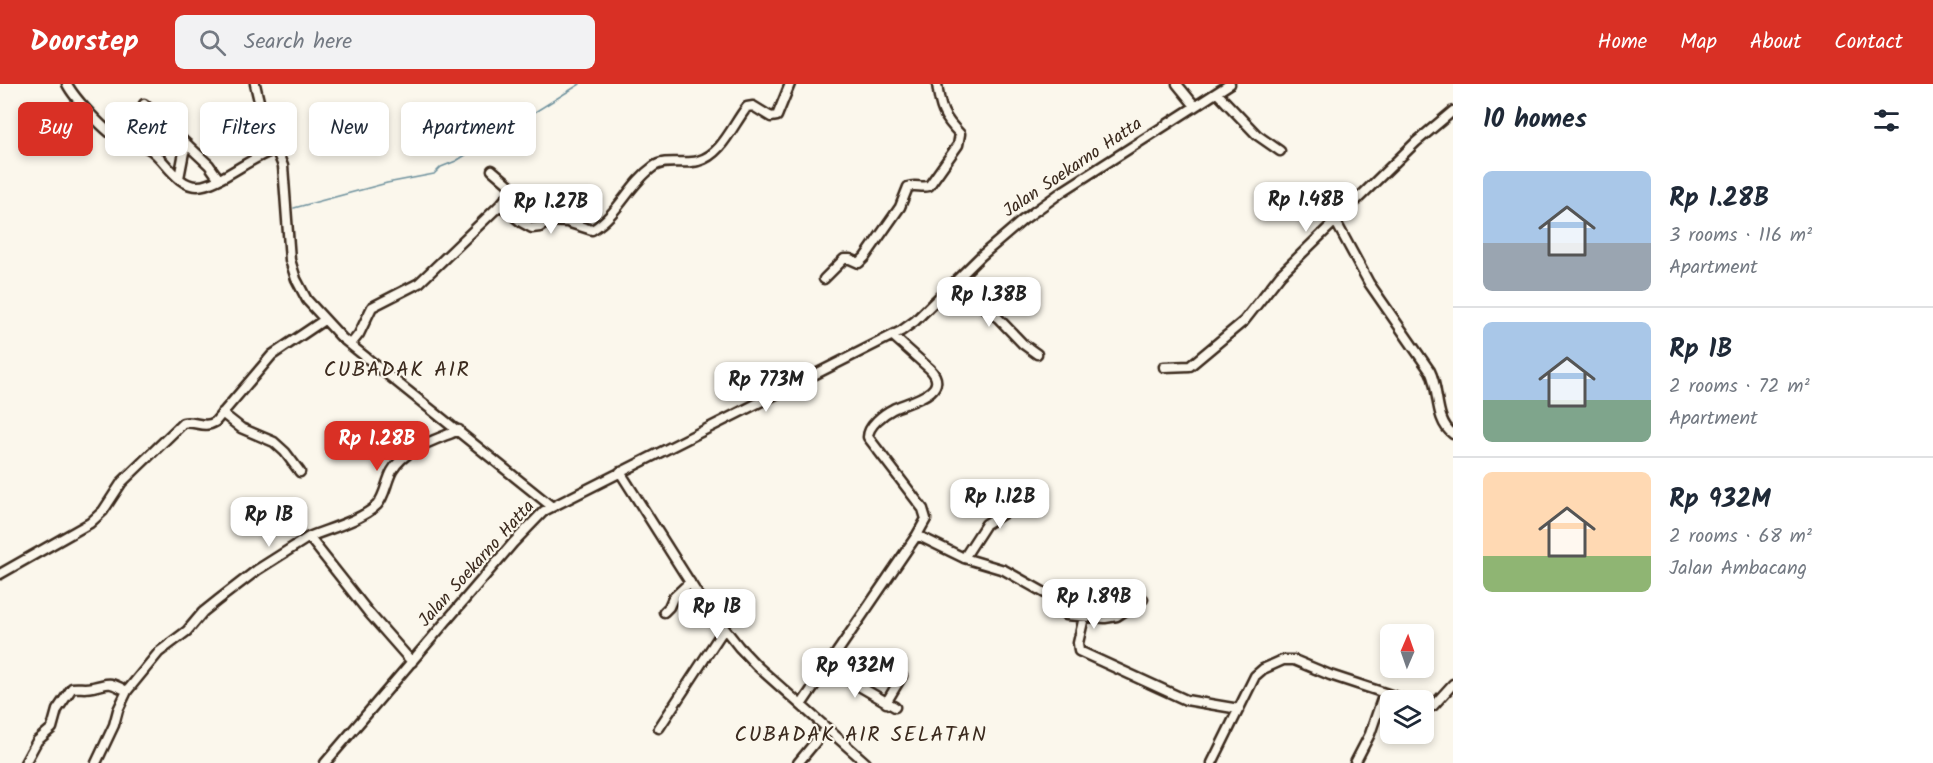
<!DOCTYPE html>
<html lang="en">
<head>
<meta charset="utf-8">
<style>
	body { margin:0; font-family:Kalam,sans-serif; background:#f2f2f3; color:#1f2937; height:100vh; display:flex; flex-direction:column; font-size:22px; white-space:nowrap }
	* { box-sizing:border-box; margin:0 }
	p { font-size:20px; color:#747a83 }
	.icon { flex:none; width:33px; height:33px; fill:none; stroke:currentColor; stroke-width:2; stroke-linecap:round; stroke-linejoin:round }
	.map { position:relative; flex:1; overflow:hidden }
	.sheet { display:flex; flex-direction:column; background:#fff; width:480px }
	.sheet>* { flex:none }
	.guide { position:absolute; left:18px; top:18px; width:570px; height:54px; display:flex; gap:12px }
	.needle { width:39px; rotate:2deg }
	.fabs { position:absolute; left:1380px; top:540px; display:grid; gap:12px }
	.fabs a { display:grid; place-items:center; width:54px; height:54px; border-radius:9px; background:#fff; box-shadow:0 3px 9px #0003; font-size:30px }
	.price { position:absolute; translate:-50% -51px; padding:0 14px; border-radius:12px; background:#fff; color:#222; font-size:20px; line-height:39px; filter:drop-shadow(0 2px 3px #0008) }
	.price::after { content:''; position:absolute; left:50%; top:36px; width:18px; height:14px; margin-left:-9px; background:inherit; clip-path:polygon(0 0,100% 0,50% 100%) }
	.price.on { background:#d93025; color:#fff }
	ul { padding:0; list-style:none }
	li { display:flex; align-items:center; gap:18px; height:150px; padding:0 30px }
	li+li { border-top:2px solid #e0e1e3 }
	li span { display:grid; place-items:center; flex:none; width:168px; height:120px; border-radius:9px; color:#555 }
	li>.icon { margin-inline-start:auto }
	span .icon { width:72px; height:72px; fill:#fffc; stroke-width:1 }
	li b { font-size:26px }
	h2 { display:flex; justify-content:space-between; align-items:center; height:72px; padding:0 30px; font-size:26px }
	.pill { padding:0 21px; border-radius:9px; background:#fff; box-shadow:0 3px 9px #0003; font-size:21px; line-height:54px }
	.pill.on { background:#d93025; color:#fff }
	header { display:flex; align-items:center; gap:36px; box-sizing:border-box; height:84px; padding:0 30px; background:#d93025; color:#fff }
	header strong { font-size:28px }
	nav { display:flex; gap:33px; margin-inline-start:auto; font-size:21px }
	.search { width:420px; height:54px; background:#f2f2f3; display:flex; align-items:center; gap:15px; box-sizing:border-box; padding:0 21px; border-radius:9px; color:#747a83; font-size:22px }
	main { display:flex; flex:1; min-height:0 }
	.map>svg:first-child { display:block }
</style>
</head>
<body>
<header>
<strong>Doorstep</strong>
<div class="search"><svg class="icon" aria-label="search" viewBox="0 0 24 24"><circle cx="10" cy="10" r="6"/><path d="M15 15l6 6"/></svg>Search here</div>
<nav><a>Home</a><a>Map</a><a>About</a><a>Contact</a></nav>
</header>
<main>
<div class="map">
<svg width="1453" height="679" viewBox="0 0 1453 679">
	<rect width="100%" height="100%" fill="#fbf7ec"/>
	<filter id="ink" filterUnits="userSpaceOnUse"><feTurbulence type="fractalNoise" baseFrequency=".0167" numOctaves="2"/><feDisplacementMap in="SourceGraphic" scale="12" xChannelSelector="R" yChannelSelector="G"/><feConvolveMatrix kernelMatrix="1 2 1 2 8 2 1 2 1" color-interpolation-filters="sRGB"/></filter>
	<g filter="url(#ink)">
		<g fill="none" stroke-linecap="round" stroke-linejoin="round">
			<path stroke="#6f929e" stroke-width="1.5" d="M 294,124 L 387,99 L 434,90 L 441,83 L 456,77 L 580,0"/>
			<g stroke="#3b2a1e" stroke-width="13">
				<path id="minor" d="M 67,0 C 74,14 107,50 121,56 C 131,61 142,59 151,66 C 165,76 178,103 198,102 C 220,101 251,72 277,65
					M 255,0 L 262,30 L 283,82 L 290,176 L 296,195 L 307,216 L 342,254 L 551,422
					M 1177,0 L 1195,22
					M 1217,9 L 1257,51 L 1280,67
					M 144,20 L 209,81 L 219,95
					M 492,86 L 513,104 L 512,107 L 500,121
					M 179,94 L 184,68 L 188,61
					M 1336,138 L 1369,199 L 1430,287 C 1440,306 1434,336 1453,350
					M 824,195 L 844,175 L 850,175 L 859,179 L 865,173 L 900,123 L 908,103 C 915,100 921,104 929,102 L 958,61 L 960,50 C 943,33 940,24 937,0
					M 953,201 L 998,234 L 1023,260 L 1037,270
					M 351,260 L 359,250 L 372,223 L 419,199 L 500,121 L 521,138 L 532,144 L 540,143 L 549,137 L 567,138 L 592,146 C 619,130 629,100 653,83 C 664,74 685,81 698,77 C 722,71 733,40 747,23 L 753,22 L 771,33 L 777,32 L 790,0
					M 1164,283 L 1190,282 L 1244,237 L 1281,190 L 1416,58 L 1453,27
					M 222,329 L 241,344 L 274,358 L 285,368 L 300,388
					M 620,388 L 698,511 L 739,563 L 757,582 L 866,679
					M 917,451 L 964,474 L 1004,486 L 1052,513 L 1066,531 L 1105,534 L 1117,532 L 1143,515
					M 309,453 C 328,445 362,436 377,421 C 385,412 386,398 392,387 C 405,364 436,356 459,346
					M 964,474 L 986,440 L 1004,429 L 1014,408
					M 0,490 L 90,439 L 103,427 L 122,398 L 183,339 C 194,336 204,345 215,338 L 272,271 L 324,236
					M 664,528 L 669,523 L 673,514 L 690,498
					M 1084,533 L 1078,559 L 1079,567 L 1186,616 L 1239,625
					M 828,584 L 895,623
					M 886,619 L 902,592
					M 801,621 L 917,451 L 926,435 L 923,425 L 868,353 C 868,342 883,330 893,325 C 906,318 953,309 930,285 L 893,252
					M 1424,623 L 1433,622 L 1453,600
					M 659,644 L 724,545
					M 25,679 L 37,657 L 52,644 L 57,626 L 72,604 C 79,603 86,605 93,603 C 112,599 107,597 127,607
					M 96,679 L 114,641 L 118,626 L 127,607 L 159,568 L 187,547 L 203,528 L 218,516 L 257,486 L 309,453 L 369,529 L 412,578
					M 325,679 L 513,459 L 544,427 L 901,247 L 915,237 L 981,172 L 1023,136 L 1063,107 L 1230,0
					M 798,679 L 827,644
					M 1212,679 L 1255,592 L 1263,585 L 1283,576 L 1294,576 L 1330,591 L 1406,616
					M 1355,679 L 1370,650 L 1384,609"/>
			</g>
			<use href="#minor" stroke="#fbf7ec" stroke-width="8"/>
		</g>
	</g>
	<g text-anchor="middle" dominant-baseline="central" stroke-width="4.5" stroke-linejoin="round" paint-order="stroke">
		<g font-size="18" fill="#3b2a1e" stroke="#fbf7ec">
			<text transform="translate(1073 84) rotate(-34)">Jalan Soekarno Hatta</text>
			<text transform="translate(477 480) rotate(-48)">Jalan Soekarno Hatta</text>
		</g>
		<g font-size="21" letter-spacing="1.5" fill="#3b2a1e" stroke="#fbf7ec">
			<text x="397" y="286">CUBADAK AIR</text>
			<text x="861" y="651">CUBADAK AIR SELATAN</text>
		</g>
	</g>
</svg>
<div class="fabs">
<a><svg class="needle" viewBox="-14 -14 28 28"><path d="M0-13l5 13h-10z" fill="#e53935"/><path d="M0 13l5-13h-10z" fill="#747a83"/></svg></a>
<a><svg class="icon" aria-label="layers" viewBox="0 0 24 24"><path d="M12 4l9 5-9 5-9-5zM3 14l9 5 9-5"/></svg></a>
</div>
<b class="price" style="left:1306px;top:149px">Rp 1.48B</b>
<b class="price" style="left:551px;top:151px">Rp 1.27B</b>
<b class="price" style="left:989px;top:244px">Rp 1.38B</b>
<b class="price" style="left:766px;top:329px">Rp 773M</b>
<b class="price on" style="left:377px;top:388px">Rp 1.28B</b>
<b class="price" style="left:1000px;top:446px">Rp 1.12B</b>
<b class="price" style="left:269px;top:464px">Rp 1B</b>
<b class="price" style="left:1094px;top:546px">Rp 1.89B</b>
<b class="price" style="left:717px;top:556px">Rp 1B</b>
<b class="price" style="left:855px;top:615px">Rp 932M</b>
<div class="guide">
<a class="pill on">Buy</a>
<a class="pill">Rent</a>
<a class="pill">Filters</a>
<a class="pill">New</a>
<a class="pill">Apartment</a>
</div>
</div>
<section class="sheet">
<h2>10 homes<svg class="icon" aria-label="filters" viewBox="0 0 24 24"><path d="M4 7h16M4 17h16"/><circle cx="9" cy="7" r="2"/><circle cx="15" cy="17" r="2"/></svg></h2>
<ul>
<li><span style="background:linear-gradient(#a9c7e8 60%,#9aa5b1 0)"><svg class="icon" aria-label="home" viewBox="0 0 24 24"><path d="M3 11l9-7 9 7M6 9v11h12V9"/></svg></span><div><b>Rp 1.28B</b><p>3 rooms · 116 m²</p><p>Apartment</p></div></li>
<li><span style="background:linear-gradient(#a9c7e8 65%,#7fa58c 0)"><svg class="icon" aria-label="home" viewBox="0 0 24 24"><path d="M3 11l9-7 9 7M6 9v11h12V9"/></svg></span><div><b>Rp 1B</b><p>2 rooms · 72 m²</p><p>Apartment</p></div></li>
<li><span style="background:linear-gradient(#ffd9b3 70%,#8fb573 0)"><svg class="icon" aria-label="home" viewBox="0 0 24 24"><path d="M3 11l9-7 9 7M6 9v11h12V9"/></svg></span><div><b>Rp 932M</b><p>2 rooms · 68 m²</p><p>Jalan Ambacang</p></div></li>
</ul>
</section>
</main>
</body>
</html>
